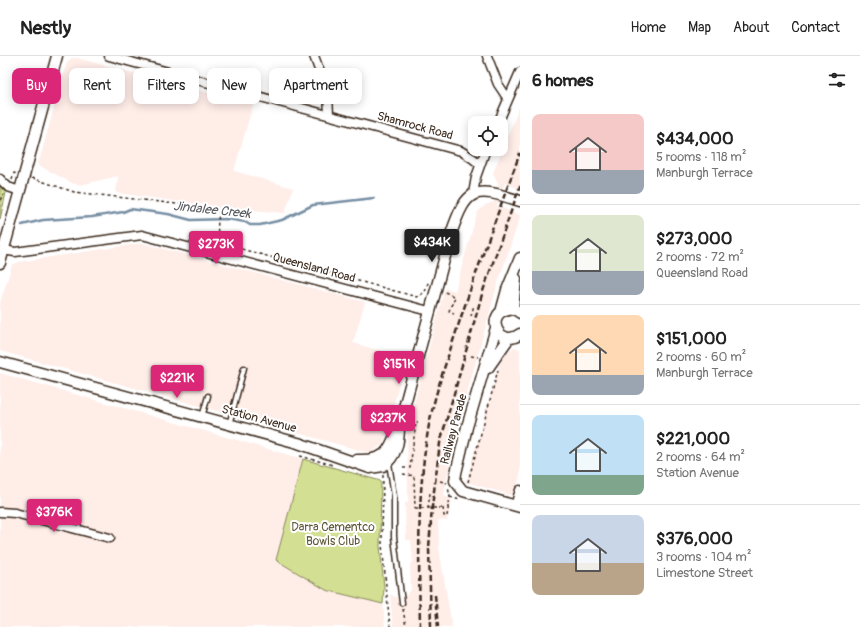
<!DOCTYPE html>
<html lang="en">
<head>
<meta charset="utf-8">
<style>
	body { margin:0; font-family:Pangolin,sans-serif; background:#f6f6f6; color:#222; height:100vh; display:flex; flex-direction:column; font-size:15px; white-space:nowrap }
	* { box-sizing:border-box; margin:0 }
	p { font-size:13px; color:#767676 }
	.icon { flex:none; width:22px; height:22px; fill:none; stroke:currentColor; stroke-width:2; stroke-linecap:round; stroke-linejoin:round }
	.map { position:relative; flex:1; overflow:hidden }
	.sheet { display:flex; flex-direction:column; background:#fff; width:340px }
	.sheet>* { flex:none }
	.guide { position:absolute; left:12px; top:12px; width:380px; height:36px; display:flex; gap:8px }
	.tools { position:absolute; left:468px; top:60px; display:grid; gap:8px }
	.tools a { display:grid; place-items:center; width:40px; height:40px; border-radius:8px; background:#fff; box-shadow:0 2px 10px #0003; font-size:20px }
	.price { position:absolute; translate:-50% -34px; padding:0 9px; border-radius:4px; background:#db2777; color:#fff; font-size:13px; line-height:26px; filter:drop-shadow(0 1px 2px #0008) }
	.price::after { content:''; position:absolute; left:50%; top:24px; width:12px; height:9px; margin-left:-6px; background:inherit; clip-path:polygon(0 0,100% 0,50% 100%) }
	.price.on { background:#222; color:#fff }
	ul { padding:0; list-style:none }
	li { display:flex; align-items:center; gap:12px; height:100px; padding:0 12px }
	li+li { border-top:1px solid #e0e0e0 }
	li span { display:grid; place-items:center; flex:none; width:112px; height:80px; border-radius:8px; color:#555 }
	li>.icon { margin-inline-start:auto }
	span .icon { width:48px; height:48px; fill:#fffc; stroke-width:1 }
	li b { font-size:17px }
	h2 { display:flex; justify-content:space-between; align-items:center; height:48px; padding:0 12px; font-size:17px }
	.pill { padding:0 14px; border-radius:8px; background:#fff; box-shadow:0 2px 10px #0003; font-size:14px; line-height:36px }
	.pill.on { background:#db2777; color:#fff }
	header { display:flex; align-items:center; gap:24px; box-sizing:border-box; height:56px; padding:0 20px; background:#fff; border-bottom:1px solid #e0e0e0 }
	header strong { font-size:19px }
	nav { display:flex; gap:22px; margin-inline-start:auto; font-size:14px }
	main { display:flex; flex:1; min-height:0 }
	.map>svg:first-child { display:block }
</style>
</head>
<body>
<header>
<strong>Nestly</strong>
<nav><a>Home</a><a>Map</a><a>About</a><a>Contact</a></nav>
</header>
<main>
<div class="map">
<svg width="520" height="571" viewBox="0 0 520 571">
	<rect width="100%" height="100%" fill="#fff"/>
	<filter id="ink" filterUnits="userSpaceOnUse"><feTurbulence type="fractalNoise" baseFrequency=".025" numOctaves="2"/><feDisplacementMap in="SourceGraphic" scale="8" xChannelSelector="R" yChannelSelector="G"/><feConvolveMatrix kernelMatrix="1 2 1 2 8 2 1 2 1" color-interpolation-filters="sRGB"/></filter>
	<g filter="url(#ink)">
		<path fill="#ffede8" d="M 72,2 L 77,2 L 253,49 L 234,115 L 293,132 L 285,157 L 219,151 L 116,137 L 118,120 L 80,129 L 72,127 L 38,109 L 67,6 Z
			M 520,49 L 520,133 L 505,127 L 502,134 L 500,133 L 493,117 Z
			M 499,144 L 497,150 L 520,159 L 520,161 L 497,230 L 453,387 L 444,439 L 452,445 L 447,465 L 438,464 L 439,492 L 452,571 L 393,571 L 390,538 L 398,542 L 399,547 L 405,546 L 404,541 L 411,534 L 410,507 L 413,507 L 411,484 L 406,484 L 405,447 L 408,446 L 407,373 L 445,232 L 455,235 L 477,157 L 485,149 Z
			M 142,187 L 365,246 L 353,287 L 406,302 L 383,388 L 372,396 L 366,396 L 0,295 L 0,247 L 12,209 L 19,206 Z
			M 514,291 L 520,293 L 520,420 L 514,440 L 466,426 L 497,316 L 503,300 Z
			M 0,317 L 303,403 L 276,504 L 326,534 L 383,548 L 385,571 L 0,571 Z"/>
		<path fill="#d3e093" stroke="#878558" d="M 0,129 L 6,137 L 0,163 Z
			M 303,403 L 381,425 L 380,490 L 384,531 L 383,548 L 326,534 L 276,504 Z"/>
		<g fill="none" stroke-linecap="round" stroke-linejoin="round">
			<path stroke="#778fa4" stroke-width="2.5" d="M 22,169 L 43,164 L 92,161 L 123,156 L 130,153 L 168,158 L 191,164 L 227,163 L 245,166 L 250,169 L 260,169 L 282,164 L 313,149 L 374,142"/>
			<g stroke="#3b2a1e" stroke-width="7">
				<path id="service" d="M 202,361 L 208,340
					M 229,369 L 244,312
					M 389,407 L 394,440 L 394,481 L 402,547"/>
			</g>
			<g stroke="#3b2a1e" stroke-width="11">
				<path id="minor" d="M 109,0 L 461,95 L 472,102 L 480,108
					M 314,0 L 328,38 L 329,59
					M 487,0 L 498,28 L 508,43
					M 498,67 L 520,16
					M 0,123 L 8,131 L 20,135
					M 473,138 L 476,121 L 486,93
					M 3,194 L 15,196 L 142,179 L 429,255
					M 515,450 L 520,434
					M 0,456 L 15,457 L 110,482"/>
			</g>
			<g stroke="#3b2a1e" stroke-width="13">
				<path id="tertiary" d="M 0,207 L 57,0
					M 513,253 L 516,223
					M 501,256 L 507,234 L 520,202
					M 520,257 C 516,253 510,252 505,254 C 485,261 500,293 520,278
					M 496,272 L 467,371 L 456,417 L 455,425 L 463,435 L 520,451
					M 0,306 L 298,387 L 370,412 L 383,410 C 397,400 399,386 399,370
					M 488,312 L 509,282
					M 357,404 C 387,405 389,395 399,370 L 451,178 C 467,131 474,130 520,145"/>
			</g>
			<path stroke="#3b2a1e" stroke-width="1.5" stroke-dasharray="3 3" stroke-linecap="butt" d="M 32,122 L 74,136 L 219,153 C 219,163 214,181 223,188 L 417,241 L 425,236 L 429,224
				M 12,124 L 14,117 L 17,118
				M 0,144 L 4,138
				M 445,236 L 455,241 L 449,255 L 454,257
				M 471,260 L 474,249
				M 471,300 L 478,301
				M 300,400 L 333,409
				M 403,412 L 410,412 L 416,366 L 418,366
				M 403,418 L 414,420 L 415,452
				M 383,419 L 382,488 L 390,571
				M 440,425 L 447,427
				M 468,426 L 498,314
				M 450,441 L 460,444
				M 447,451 L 453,451
				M 428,452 L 430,437
				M 443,452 L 444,460 L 447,460
				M 447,460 L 450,441 L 448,431
				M 403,553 L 406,571"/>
			<use href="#service" stroke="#fff" stroke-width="4"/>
			<use href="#minor" stroke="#fff" stroke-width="8"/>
			<use href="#tertiary" stroke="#fff" stroke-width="10"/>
			<path stroke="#3b2a1e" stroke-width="2.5" stroke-dasharray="6 3" stroke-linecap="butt" d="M 435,539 L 438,571
				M 420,571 C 419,508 417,443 427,381 C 432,346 444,313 455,279 C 475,218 498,157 520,97
				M 431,571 L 429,492 L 432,451 L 440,387 L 483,235 L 520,130"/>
			<path stroke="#3b2a1e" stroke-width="1.5" stroke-dasharray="3 3" stroke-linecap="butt" d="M 415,452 L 443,452"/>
		</g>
	</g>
	<g text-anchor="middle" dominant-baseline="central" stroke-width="4" stroke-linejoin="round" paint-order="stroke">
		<g font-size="12" fill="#3b2a1e" stroke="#fff">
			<text transform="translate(415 70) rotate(15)">Shamrock Road</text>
			<text transform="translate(314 212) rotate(15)">Queensland Road</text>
			<text transform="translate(259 363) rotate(15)">Station Avenue</text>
			<text transform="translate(454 373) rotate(-75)">Railway Parade</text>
		</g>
		<g font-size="12" fill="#61583b" stroke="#fff">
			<text x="333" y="471">Darra Cementco<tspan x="333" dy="14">Bowls Club</tspan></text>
		</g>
		<g font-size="13" font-style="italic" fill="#595c61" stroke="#fff">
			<text transform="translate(212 154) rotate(6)">Jindalee Creek</text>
		</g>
	</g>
</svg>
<div class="tools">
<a><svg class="icon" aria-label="locate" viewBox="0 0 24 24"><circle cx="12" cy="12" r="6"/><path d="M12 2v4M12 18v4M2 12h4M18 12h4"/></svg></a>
</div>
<b class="price on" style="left:432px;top:207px">$434K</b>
<b class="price" style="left:216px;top:209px">$273K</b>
<b class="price" style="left:399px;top:329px">$151K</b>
<b class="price" style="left:177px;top:343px">$221K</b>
<b class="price" style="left:388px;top:383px">$237K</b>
<b class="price" style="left:54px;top:477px">$376K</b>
<div class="guide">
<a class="pill on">Buy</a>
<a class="pill">Rent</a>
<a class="pill">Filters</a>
<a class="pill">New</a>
<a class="pill">Apartment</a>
</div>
</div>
<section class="sheet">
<h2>6 homes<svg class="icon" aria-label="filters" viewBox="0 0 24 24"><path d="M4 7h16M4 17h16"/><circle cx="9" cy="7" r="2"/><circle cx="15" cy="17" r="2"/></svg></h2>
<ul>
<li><span style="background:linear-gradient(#f6c9c9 70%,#9aa5b1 0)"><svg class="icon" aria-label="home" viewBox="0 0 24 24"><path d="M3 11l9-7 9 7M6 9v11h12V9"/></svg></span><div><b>$434,000</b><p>5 rooms · 118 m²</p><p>Manburgh Terrace</p></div></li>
<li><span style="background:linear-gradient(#dfe7d0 70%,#9aa5b1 0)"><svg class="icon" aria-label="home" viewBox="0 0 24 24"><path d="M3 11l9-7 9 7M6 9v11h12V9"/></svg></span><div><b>$273,000</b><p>2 rooms · 72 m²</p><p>Queensland Road</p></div></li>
<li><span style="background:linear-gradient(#ffd9b3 75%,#9aa5b1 0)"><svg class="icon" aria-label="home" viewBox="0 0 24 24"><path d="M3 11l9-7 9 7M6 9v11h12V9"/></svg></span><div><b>$151,000</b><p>2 rooms · 60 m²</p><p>Manburgh Terrace</p></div></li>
<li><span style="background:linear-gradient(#bfe0f5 75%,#7fa58c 0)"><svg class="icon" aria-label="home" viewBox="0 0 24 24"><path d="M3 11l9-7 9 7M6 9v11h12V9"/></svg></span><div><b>$221,000</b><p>2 rooms · 64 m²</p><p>Station Avenue</p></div></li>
<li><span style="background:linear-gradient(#c9d6e8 60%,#b9a48a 0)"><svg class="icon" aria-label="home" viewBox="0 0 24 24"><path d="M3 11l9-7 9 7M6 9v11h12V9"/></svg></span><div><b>$376,000</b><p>3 rooms · 104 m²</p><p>Limestone Street</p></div></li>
</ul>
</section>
</main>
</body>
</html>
